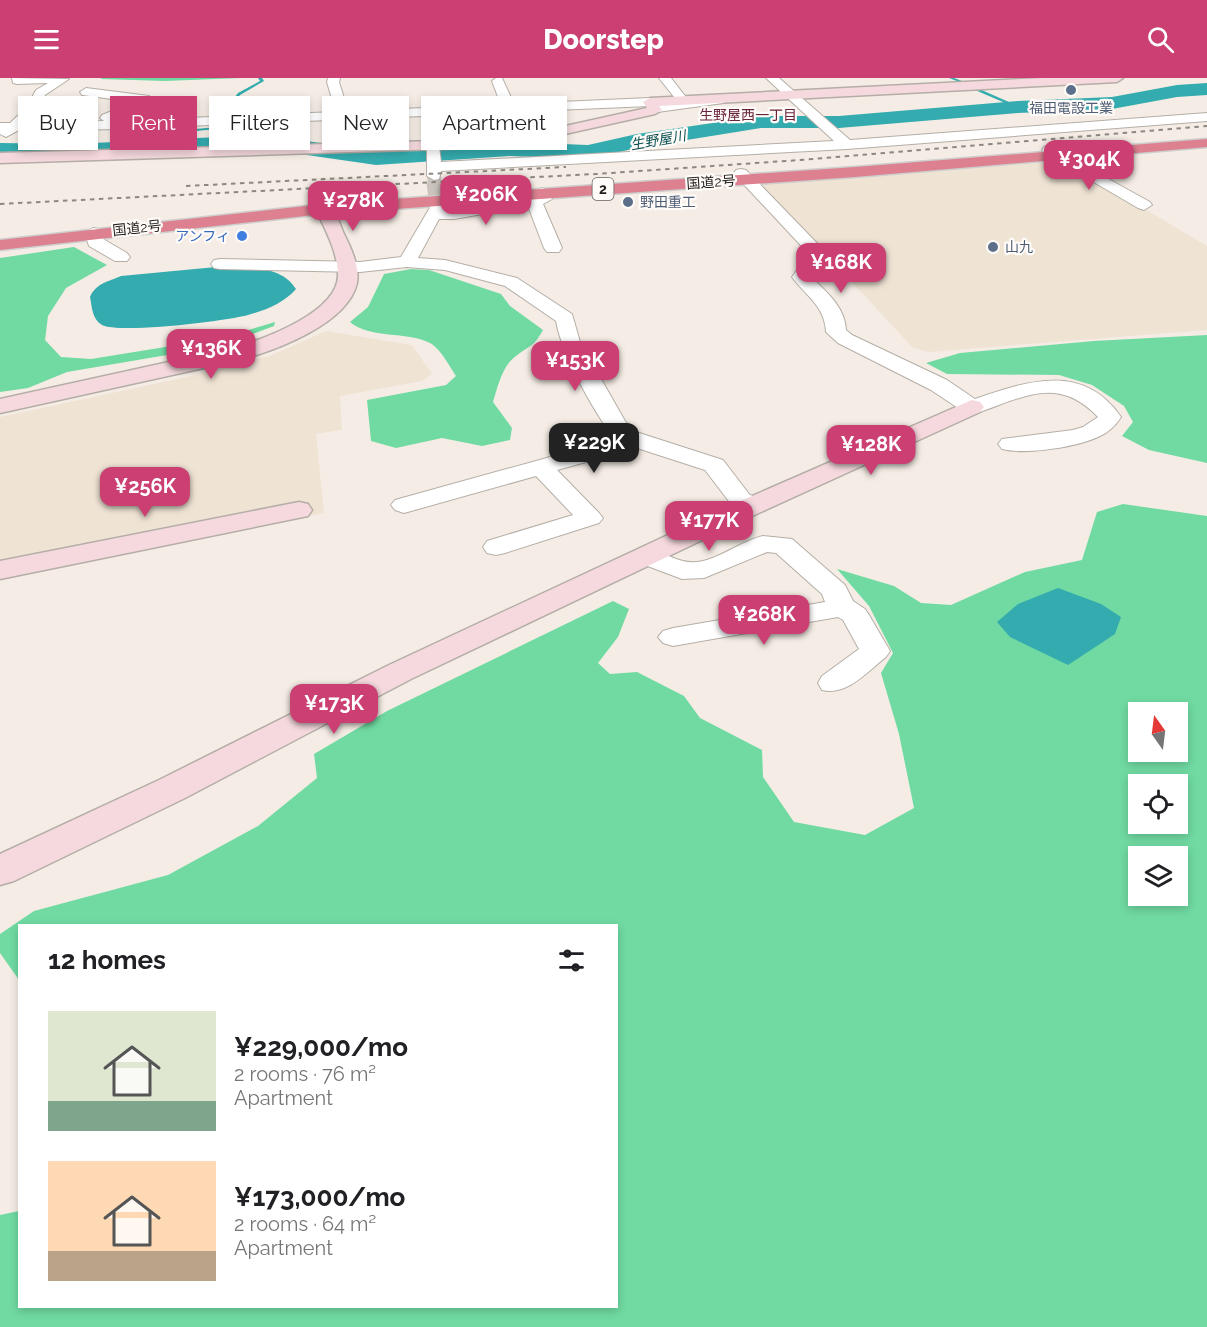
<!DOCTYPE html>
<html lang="en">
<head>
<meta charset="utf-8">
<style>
	body { margin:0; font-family:Raleway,"Noto Sans JP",sans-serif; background:#f2f2f2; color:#202124; height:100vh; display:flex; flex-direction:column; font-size:22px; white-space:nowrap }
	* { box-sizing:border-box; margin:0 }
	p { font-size:20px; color:#757577 }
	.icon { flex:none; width:33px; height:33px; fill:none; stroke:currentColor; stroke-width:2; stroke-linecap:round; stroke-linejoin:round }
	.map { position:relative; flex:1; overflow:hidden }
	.panel { position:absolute; left:18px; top:846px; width:600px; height:384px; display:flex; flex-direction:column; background:#fff; border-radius:0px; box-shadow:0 3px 9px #0003 }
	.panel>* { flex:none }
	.banner { position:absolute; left:18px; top:18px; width:600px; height:54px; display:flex; gap:12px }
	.needle { width:39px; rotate:346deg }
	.buttons { position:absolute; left:1128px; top:624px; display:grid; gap:12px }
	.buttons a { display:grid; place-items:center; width:60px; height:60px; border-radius:0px; background:#fff; box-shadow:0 3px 9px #0003; font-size:30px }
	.price { position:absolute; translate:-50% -51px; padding:0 14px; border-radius:12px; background:#cb3f73; color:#fff; font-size:20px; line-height:39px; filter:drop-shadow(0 2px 3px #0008) }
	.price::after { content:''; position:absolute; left:50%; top:36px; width:18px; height:14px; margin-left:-9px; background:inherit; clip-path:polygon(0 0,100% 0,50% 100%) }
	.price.selected { background:#222; color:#fff }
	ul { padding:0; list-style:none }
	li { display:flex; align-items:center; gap:18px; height:150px; padding:0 30px }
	li span { display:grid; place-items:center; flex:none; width:168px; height:120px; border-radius:0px; color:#555 }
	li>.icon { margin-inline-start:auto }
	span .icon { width:72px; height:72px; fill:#fffc; stroke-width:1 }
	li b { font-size:26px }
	h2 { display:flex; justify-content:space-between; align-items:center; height:72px; padding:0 30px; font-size:26px }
	.chip { padding:0 21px; border-radius:0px; background:#fff; box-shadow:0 3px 9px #0003; font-size:21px; line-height:54px }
	.chip.selected { background:#cb3f73; color:#fff }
	header { display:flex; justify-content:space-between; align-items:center; height:78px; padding:0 30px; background:#cb3f73; color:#fff; font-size:27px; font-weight:800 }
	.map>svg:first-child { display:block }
</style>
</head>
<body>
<header><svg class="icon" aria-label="menu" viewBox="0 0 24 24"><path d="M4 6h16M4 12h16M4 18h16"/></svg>Doorstep<svg class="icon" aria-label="search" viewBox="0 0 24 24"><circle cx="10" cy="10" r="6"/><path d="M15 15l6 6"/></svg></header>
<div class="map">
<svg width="1207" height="1249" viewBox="0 0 1207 1249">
	<rect width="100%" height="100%" fill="#f5ede5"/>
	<path fill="#efe3d4" d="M 1064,83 L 1207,168 L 1207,252 L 929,274 L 913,270 L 761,106 Z
		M 326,253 L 412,267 L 432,296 L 422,303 L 340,318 L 342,352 L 316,356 L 324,435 L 0,499 L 0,339 L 200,296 L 272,277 Z"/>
	<path fill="#70daa2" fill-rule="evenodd" d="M 241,0 L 165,3 L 100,1 L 102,0 Z
		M 74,169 L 107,187 L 66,210 L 48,238 L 45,262 L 61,279 L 91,281 L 221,260 L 275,244 L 274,248 L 220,268 L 67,294 L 28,310 L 0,314 L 0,180 Z
		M 411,191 L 429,192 L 501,216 L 510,228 L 543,252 C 533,270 531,266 516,278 C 502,288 498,308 493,324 L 512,350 L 510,362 L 482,368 L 442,360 L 396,370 L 371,363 L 367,322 L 446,307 L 456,298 C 450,289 440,270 430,265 C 406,253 370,261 350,244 L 368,229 L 384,196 Z
		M 1207,257 L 1207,385 L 1149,372 L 1122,358 L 1133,344 L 1124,328 L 1092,307 L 1059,297 L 947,296 L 926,285 L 960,275 L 1094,263 Z
		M 1123,426 L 1207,438 L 1207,1249 L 0,1249 L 0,1137 L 19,1133 L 20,1228 L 616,1228 L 616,848 L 20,848 L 19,902 L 0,875 L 0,856 L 34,833 L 168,797 L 258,748 L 317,700 L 314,676 L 387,633 L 613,523 L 629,531 L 618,559 L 598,585 L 610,596 L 637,594 L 684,618 L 700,640 L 762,672 L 763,699 L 794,744 L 865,757 L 914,730 L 899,656 L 881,595 L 893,575 L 869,528 L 837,491 L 894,508 L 921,525 L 951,527 L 1025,494 L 1082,482 L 1097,434 ZM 1138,634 L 1178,634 L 1178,674 L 1138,674 ZM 1138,706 L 1178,706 L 1178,746 L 1138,746 ZM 1138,778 L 1178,778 L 1178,818 L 1138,818 Z"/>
	<path fill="#34abae" d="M 216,189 C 242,190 280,185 296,211 C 284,225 266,232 248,237 C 226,243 120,256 102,247 C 92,241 92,229 90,219 C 96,205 108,204 121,198 Z
		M 1058,510 L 1101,526 L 1121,539 L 1115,556 L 1068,587 L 1010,559 L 997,544 L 1018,526 Z"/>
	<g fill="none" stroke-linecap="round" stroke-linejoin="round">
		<path fill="#34abae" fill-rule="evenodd" d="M 258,0 L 262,0 L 264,3 L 240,17 L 237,21 L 242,27 L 230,41 L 228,41 L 238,27 L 234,20 L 238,15 L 260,3 Z
			M 949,0 L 954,0 L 970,6 L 967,7 Z
			M 975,10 L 977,10 L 1020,29 L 1017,30 L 975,12 Z
			M 216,49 L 217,51 L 155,57 L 96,73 L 94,72 L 155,55 Z"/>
		<path fill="#34abae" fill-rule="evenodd" d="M 1207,5 L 1207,17 L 1177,19 L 1112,31 L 1018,35 L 839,50 L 761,50 L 637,70 L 588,81 L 510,78 L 376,87 L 300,76 L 239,72 L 73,80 L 0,79 L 0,65 L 73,66 L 239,58 L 300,62 L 376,73 L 510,64 L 588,67 L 637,56 L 761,38 L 839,38 L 1018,23 L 1112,19 L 1177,7 Z"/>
		<path stroke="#cbc4bd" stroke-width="14" stroke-dasharray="14 7" stroke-linecap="butt" d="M 434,98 L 435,105"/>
		<path stroke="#cbc4bd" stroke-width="17" stroke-dasharray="17 8" stroke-linecap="butt" d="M 435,104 L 438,129"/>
		<g stroke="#b4aea6" stroke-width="2">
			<path id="street" d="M 12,0 L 69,1 L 45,17 L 38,34 L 26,45 L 104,43 L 100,40 L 102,37 L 134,24 L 82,17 L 80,14 L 86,10 L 149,18 L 155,22 L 110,43 L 336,34 L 327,4 L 328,0 L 340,0 L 339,4 L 348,33 L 501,27 L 492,3 L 496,0 L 502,0 L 514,26 L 650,20 L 656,24 L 650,28 L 435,37 L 441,84 L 834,63 L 766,0 L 779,0 L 850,62 L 1207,35 L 1207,43 L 847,71 L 441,93 L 439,101 L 434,102 L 427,98 L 427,75 L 422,38 L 118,51 L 17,53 L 6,59 L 0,56 L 0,45 L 10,45 L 27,29 L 36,12 L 48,5 L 17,6 L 13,5 Z
				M 659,0 L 671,0 L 689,23 L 723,17 L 729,21 L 723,25 L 650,35 L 649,32 L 650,29 L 678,24 Z
				M 1049,68 L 1150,124 L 1152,127 L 1144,132 L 1138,130 L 1044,75 L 1042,72 L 1044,69 Z
				M 741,91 L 746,92 L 842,191 L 836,198 L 813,201 C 828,215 845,230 846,252 L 852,257 L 947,302 L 975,321 C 1027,303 1083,284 1121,339 C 1116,347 1109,354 1100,358 C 1078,369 1026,377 1002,371 L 998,366 L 1002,361 L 1073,352 L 1083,349 L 1098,339 C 1059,298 1025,318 980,334 L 972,336 L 964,334 L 931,312 L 838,265 L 826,254 C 825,228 806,218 792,199 L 797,192 L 821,189 L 736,98 L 734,95 L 736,92 Z
				M 542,110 L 547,112 L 552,121 L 543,126 L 562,170 L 559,174 L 547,174 L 544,170 L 528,128 L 454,141 L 439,141 L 418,180 L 445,182 L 517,200 L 572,236 L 580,264 L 625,343 L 633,353 L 723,382 L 749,416 L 761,423 L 765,428 L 761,433 L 752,436 L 731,426 L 705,392 L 637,370 L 557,392 L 599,435 L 603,440 L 599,445 L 505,475 L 496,477 L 487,475 L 483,469 L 487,463 L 573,437 L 536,398 L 404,435 L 395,432 L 391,427 L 395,422 L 615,361 C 593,333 562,277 556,243 L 505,208 L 445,192 L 407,189 L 360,194 L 220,191 L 214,190 L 211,186 L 214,182 L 220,181 L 360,184 L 401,179 L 432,126 L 444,126 L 445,131 L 454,131 L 535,118 L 537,112 Z
				M 93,150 L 99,151 L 103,161 L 127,175 L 130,179 L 127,183 L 115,183 L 89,168 L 85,155 Z
				M 763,458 L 792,461 L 845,507 L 853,523 L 865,531 L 869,537 L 890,573 L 886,579 C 867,594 847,618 822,612 L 818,605 L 822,598 L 859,571 L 843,542 L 838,539 L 673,568 L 663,565 L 658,559 L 663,553 L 673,550 L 825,524 L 822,516 L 776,475 L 767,474 L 704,500 L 682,501 L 637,484 L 634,478 L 637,472 C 659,467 675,487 697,484 C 718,482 741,463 763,458 Z"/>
		</g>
		<g stroke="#b4aea6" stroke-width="3">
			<path id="secondary" d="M 1043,0 L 1123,0 L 1117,4 L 659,28 L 662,32 L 655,36 L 529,64 L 473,70 L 0,85 L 0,75 L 473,62 L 529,56 L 647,30 L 643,24 L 650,20 Z
				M 320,118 C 332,121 339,144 344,156 C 351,170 360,189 357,205 C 348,246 276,272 240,282 L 0,335 L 0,321 L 237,269 C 266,260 338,234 338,197 C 338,172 322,146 312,123 Z
				M 972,322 L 980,324 L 984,329 L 980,334 L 761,434 L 411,601 L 185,720 L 14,803 L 0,807 L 0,776 L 159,702 L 389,587 L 743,422 Z
				M 299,424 L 308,426 L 312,432 L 308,438 L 0,501 L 0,483 Z"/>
		</g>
		<g stroke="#cececd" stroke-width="3">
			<path id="highway" d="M 1207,61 L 1207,69 L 855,99 L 323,136 L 0,172 L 0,162 L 323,126 L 855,89 Z"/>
		</g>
		<use href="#street" fill="#fff" fill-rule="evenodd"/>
		<use href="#secondary" fill="#f5d9de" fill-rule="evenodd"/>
		<use href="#highway" fill="#dd8190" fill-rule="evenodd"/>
		<path stroke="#8c8781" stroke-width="2" stroke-dasharray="4.5 4.5" stroke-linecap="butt" d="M 186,108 L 566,89
			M 0,126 L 596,96 L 800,82 L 1207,48"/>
	</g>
	<g fill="#5c6f8a" stroke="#fefbf8" stroke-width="2">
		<circle cx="1071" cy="12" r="6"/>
		<circle cx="628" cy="124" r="6"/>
		<circle cx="993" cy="169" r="6"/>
	</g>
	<circle fill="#3f7fe0" stroke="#fefbf8" stroke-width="2" cx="242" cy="158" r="6"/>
	<g text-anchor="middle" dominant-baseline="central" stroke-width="4.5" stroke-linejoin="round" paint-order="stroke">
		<g font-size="14" fill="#4e5e75" stroke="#fefbf8" text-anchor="start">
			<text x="1071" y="30" text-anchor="middle">福田電設工業</text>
			<text x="640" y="124">野田重工</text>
			<text x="1005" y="169">山九</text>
		</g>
		<g font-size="14" fill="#68243b" stroke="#fefbf8">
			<text x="748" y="37">生野屋西一丁目</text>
		</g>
		<g font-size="14" font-style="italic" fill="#094f51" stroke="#fefbf8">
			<text transform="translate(658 62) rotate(-10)">生野屋川</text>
		</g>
		<g font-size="14" fill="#221f1c" stroke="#fefbf8">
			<text transform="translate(711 104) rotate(-4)">国道2号</text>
			<text transform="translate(137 150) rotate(-6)">国道2号</text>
		</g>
		<rect fill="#fefbf8" stroke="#64615e" stroke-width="1.5" x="592.5" y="100" width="21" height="22" rx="4.5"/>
		<g font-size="14" font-weight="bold" fill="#221f1c">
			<text x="603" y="111">2</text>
		</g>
		<g font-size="14" fill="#366cbe" stroke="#fefbf8" text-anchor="end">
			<text x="230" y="158">アンフィ</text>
		</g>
	</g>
</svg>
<div class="buttons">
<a><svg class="needle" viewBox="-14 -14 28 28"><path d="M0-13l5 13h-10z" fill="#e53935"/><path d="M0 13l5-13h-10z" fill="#757577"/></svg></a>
<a><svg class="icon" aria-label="locate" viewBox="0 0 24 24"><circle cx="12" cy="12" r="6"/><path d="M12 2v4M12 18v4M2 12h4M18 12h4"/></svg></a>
<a><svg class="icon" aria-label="layers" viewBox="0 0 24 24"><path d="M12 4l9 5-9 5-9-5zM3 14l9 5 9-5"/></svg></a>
</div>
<b class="price" style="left:1089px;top:113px">¥304K</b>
<b class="price" style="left:486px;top:148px">¥206K</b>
<b class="price" style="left:353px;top:154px">¥278K</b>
<b class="price" style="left:841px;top:216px">¥168K</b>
<b class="price" style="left:211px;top:302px">¥136K</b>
<b class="price" style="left:575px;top:314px">¥153K</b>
<b class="price selected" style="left:594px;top:396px">¥229K</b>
<b class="price" style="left:871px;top:398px">¥128K</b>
<b class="price" style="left:145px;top:440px">¥256K</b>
<b class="price" style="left:709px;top:474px">¥177K</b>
<b class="price" style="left:764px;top:568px">¥268K</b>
<b class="price" style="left:334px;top:657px">¥173K</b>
<div class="banner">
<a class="chip">Buy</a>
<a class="chip selected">Rent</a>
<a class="chip">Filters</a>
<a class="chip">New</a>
<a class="chip">Apartment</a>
</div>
<section class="panel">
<h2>12 homes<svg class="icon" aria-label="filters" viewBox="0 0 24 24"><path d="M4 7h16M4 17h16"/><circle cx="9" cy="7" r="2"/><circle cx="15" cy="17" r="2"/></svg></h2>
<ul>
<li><span style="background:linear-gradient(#dfe7d0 75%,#7fa58c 0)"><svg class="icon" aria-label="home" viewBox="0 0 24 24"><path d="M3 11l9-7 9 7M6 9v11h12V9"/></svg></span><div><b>¥229,000/mo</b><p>2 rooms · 76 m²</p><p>Apartment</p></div></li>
<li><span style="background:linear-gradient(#ffd9b3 75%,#b9a48a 0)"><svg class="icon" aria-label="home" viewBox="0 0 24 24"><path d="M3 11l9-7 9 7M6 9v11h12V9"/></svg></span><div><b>¥173,000/mo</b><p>2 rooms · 64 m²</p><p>Apartment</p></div></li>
</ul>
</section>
</div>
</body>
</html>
